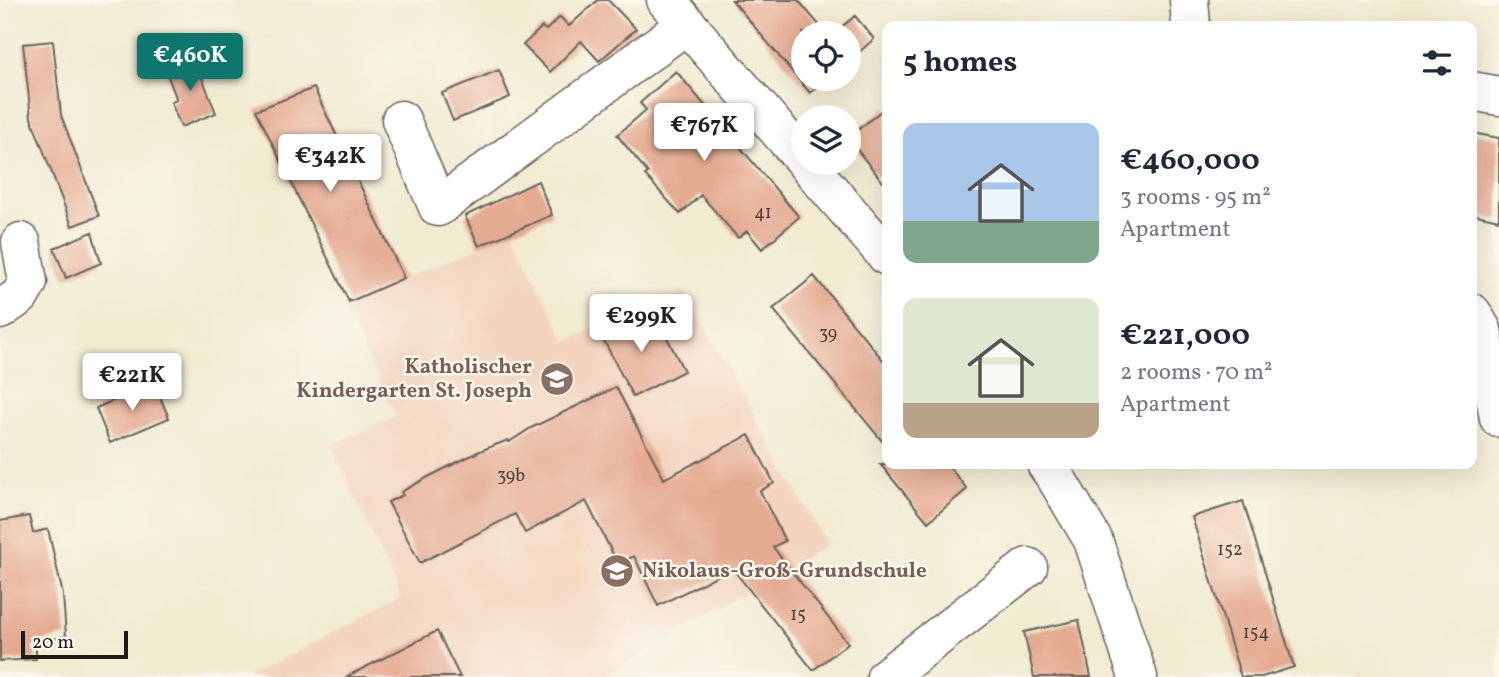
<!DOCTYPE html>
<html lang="en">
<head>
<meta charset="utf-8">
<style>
	body { margin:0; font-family:Vollkorn,serif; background:#f6f6f7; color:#1f2937; height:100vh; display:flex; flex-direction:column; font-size:26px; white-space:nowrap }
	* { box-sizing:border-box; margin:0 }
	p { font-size:23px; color:#747a83 }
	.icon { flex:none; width:38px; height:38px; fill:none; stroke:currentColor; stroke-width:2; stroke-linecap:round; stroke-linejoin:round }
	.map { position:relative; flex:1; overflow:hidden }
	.drawer { position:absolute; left:882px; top:21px; width:595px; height:448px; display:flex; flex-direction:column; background:#fff; border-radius:14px; box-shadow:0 7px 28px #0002 }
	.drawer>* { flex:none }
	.tools { position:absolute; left:791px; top:21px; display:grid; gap:14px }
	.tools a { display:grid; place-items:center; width:70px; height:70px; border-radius:50%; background:#fff; box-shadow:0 7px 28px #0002; font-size:35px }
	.scale { position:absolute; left:21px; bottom:18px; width:107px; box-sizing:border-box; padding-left:7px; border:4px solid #1c1c1c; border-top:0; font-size:19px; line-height:24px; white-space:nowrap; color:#1c1c1c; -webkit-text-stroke:5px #fbf7ec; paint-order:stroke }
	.price { position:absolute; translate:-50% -60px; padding:0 16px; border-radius:7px; background:#fff; color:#222; font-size:23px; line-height:46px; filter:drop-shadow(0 2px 4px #0008) }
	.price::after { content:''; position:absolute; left:50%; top:42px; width:21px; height:16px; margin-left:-10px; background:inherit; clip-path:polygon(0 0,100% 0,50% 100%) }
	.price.current { background:#0f766e; color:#fff }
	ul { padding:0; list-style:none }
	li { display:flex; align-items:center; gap:21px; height:175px; padding:0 21px }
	li span { display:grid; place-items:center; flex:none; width:196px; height:140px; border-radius:14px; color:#555 }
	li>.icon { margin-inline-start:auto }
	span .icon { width:84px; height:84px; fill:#fffc; stroke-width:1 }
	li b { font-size:30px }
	h2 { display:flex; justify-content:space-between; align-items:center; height:84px; padding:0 21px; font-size:30px }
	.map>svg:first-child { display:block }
</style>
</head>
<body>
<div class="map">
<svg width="1499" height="677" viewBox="0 0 1499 677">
	<rect width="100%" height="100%" fill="#fbf7ec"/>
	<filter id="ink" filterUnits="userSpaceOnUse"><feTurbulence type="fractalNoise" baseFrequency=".0143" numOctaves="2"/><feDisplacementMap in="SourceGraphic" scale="14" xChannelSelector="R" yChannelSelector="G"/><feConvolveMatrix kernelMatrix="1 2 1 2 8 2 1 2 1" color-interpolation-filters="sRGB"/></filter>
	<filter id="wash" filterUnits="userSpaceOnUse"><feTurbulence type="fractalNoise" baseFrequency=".00686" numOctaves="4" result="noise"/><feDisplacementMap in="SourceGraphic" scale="28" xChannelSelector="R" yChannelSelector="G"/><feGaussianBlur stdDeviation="1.57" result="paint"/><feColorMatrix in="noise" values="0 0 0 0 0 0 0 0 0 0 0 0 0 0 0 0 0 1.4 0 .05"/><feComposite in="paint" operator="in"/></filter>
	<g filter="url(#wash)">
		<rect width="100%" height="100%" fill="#f1ebd2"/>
		<path fill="#f3d4bf" d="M 513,232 L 566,341 L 685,291 L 826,544 L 603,677 L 247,677 L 401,598 L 331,445 L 396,417 L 342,305 Z"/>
		<g id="blocks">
			<path fill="#e5ab92" d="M 598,0 L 608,0 L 636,29 L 599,61 L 581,41 L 550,72 L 523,45 L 542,27 L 546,30 L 560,17 L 569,26 Z
				M 732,0 L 798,0 L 826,33 L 803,33 L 803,79 L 827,79 L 810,93 Z
				M 855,16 L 874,39 L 849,61 L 849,33 L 834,33 Z
				M 53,41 L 61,115 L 99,216 L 72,226 L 31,118 L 23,44 Z
				M 194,57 L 216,113 L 181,127 L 171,102 L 177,100 L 165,69 Z
				M 499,70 L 510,97 L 453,121 L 442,93 Z
				M 676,71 L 799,217 L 762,249 L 747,231 L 738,238 L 701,195 L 680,214 L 645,175 L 648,173 L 617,135 L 646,110 L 640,103 Z
				M 314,88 L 404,278 L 349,302 L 256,110 Z
				M 887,106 L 887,187 L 849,140 L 849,137 Z
				M 1472,133 L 1499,138 L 1499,220 L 1472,214 Z
				M 538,181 L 552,215 L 479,246 L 465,216 Z
				M 92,232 L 101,263 L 66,278 L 54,248 Z
				M 814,276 L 887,365 L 887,447 L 773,309 Z
				M 630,315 L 637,330 L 658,320 L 684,371 L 633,397 L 599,331 Z
				M 154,383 L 169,418 L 110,443 L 96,408 Z
				M 616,387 L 664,479 L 749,435 L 774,483 L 760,491 L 785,541 L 773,547 L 848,643 L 813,670 L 732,568 L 658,606 L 634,556 L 618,564 L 586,501 L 525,533 L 515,514 L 420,563 L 388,502 L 403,495 L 401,492 L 430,476 L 480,451 L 508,440 L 509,442 L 531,428 Z
				M 880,464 L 947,464 L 967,489 L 928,522 Z
				M 1243,501 L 1294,667 L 1262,677 L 1241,677 L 1192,517 Z
				M 29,516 L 33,533 L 48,529 L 63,595 L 66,636 L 36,643 L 36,659 L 0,661 L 0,521 Z
				M 1079,620 L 1091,677 L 1034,677 L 1024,632 Z
				M 437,631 L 460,677 L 346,677 Z"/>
		</g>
	</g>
	<g filter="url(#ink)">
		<use href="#blocks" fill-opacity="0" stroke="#67645c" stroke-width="2"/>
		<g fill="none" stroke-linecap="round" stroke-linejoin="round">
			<g stroke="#67645c" stroke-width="41">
				<path id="minor" d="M 1189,0 L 1191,26
					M 1472,91 L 1499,96
					M 401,120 L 438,207 L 687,24
					M 0,310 L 20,296 L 28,282 L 21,242
					M 1472,313 L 1482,330 L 1499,418
					M 886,677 L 1028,567"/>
			</g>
			<g stroke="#67645c" stroke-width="41">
				<path id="major" d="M 666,0 L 803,159
					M 806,163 L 887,256
					M 1046,464 L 1056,478 L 1093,540 L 1138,677"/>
			</g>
			<use href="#minor" stroke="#fff" stroke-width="38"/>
			<use href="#major" stroke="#fff" stroke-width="38"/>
		</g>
	</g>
	<defs>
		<g id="school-disc" transform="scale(1.75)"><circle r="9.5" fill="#8d6e63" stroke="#fbf7ec"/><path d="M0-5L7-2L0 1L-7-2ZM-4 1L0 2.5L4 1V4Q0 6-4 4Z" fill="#fff"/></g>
	</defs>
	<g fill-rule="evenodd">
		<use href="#school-disc" x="557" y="379"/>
		<use href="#school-disc" x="617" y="571"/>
	</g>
	<g text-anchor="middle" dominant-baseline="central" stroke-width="5" stroke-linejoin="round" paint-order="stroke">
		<g font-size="18" fill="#4e403a">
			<text x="763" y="213">41</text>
			<text x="828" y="334">39</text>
			<text x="511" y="476">39b</text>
			<text x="1230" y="550">152</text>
			<text x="798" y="615">15</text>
			<text x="1256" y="633">154</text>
		</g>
		<g font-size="21" font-weight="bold" fill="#785e54" stroke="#fbf7ec" text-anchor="end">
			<text x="532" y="367">Katholischer<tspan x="532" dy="24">Kindergarten St. Joseph</tspan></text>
			<text x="642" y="571" text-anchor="start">Nikolaus-Groß-Grundschule</text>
		</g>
	</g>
</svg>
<div class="tools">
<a><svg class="icon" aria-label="locate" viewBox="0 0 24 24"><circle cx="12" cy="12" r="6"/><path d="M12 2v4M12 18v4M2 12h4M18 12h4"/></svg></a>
<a><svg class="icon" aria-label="layers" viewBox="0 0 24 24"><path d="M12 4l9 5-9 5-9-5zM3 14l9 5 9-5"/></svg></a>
</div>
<div class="scale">20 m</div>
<b class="price current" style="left:190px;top:93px">€460K</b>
<b class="price" style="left:704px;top:163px">€767K</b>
<b class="price" style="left:330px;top:194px">€342K</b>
<b class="price" style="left:641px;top:354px">€299K</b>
<b class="price" style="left:132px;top:413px">€221K</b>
<section class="drawer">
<h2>5 homes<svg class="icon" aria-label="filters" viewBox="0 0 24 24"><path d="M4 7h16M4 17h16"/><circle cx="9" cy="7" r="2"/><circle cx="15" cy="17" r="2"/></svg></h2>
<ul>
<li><span style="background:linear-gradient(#a9c7e8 70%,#7fa58c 0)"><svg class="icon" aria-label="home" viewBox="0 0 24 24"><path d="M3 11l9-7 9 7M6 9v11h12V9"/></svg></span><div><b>€460,000</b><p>3 rooms · 95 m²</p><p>Apartment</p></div></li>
<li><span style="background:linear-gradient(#dfe7d0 75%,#b9a48a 0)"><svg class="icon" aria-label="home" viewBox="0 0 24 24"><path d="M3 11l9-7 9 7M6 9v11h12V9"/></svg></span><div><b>€221,000</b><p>2 rooms · 70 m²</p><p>Apartment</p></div></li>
</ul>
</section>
</div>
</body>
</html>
